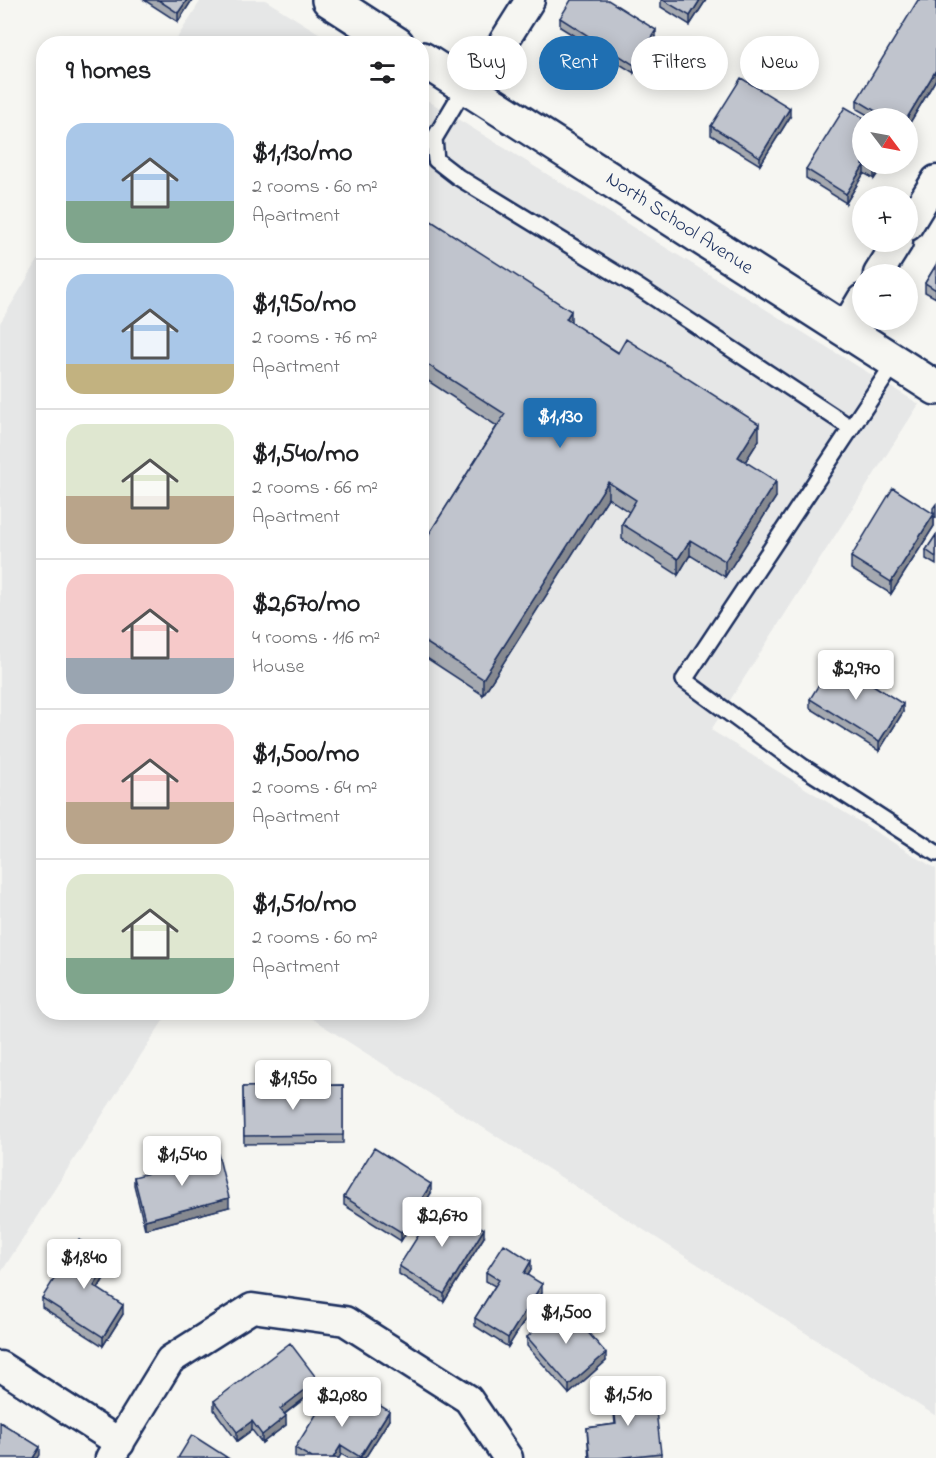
<!DOCTYPE html>
<html lang="en">
<head>
<meta charset="utf-8">
<style>
	body { margin:0; font-family:"Indie Flower",sans-serif; background:#f6f6f6; color:#202124; height:100vh; display:flex; flex-direction:column; font-size:22px; white-space:nowrap }
	* { box-sizing:border-box; margin:0 }
	p { font-size:20px; color:#757577 }
	.icon { flex:none; width:33px; height:33px; fill:none; stroke:currentColor; stroke-width:2; stroke-linecap:round; stroke-linejoin:round }
	.map { position:relative; flex:1; overflow:hidden }
	.details { position:absolute; left:36px; top:36px; width:393px; height:984px; display:flex; flex-direction:column; background:#fff; border-radius:24px; box-shadow:0 3px 15px #0003 }
	.details>* { flex:none }
	.banner { position:absolute; left:447px; top:36px; width:399px; height:54px; display:flex; gap:12px }
	.needle { width:39px; rotate:122deg }
	.buttons { position:absolute; left:852px; top:108px; display:grid; gap:12px }
	.buttons a { display:grid; place-items:center; width:66px; height:66px; border-radius:50%; background:#fff; box-shadow:0 3px 15px #0003; font-size:30px }
	.price { position:absolute; translate:-50% -51px; padding:0 14px; border-radius:6px; background:#fff; color:#222; font-size:20px; line-height:39px; filter:drop-shadow(0 2px 3px #0008) }
	.price::after { content:''; position:absolute; left:50%; top:36px; width:18px; height:14px; margin-left:-9px; background:inherit; clip-path:polygon(0 0,100% 0,50% 100%) }
	.price.active { background:#1f6fb2; color:#fff }
	ul { padding:0; list-style:none }
	li { display:flex; align-items:center; gap:18px; height:150px; padding:0 30px }
	li+li { border-top:2px solid #e0e0e0 }
	li span { display:grid; place-items:center; flex:none; width:168px; height:120px; border-radius:18px; color:#555 }
	li>.icon { margin-inline-start:auto }
	span .icon { width:72px; height:72px; fill:#fffc; stroke-width:1 }
	li b { font-size:26px }
	h2 { display:flex; justify-content:space-between; align-items:center; height:72px; padding:0 30px; font-size:26px }
	.pill { padding:0 21px; border-radius:27px; background:#fff; box-shadow:0 3px 15px #0003; font-size:21px; line-height:54px }
	.pill.active { background:#1f6fb2; color:#fff }
	.map>svg:first-child { display:block }
</style>
</head>
<body>
<div class="map">
<svg width="936" height="1458" viewBox="0 0 936 1458">
	<rect width="100%" height="100%" fill="#f6f6f2"/>
	<filter id="ink" filterUnits="userSpaceOnUse"><feTurbulence type="fractalNoise" baseFrequency=".0167" numOctaves="2"/><feDisplacementMap in="SourceGraphic" scale="12" xChannelSelector="R" yChannelSelector="G"/><feConvolveMatrix kernelMatrix="1 2 1 2 8 2 1 2 1" color-interpolation-filters="sRGB"/></filter>
	<g filter="url(#ink)">
		<path fill="#e6e7e7" d="M 201,0 L 265,0 L 335,43 L 174,43 Z
			M 422,97 L 919,404 L 711,730 L 936,869 L 936,1416 L 303,1013 L 422,1012 Z
			M 43,252 L 44,1012 L 168,1013 L 0,1274 L 0,323 Z"/>
		<g fill="none" stroke-linecap="round" stroke-linejoin="round">
			<g stroke="#1b2f5e" stroke-width="20">
				<path id="lane" d="M 465,87 L 434,139 L 436,160 L 458,177 L 638,287 L 851,428
					M 895,362 L 684,680 L 803,767 L 936,853"/>
			</g>
			<g stroke="#1b2f5e" stroke-width="33">
				<path id="street" d="M 472,92 L 530,0
					M 908,226 L 936,180
					M 878,274 L 898,242
					M 844,329 L 862,299
					M 0,1366 L 120,1443
					M 110,1458 L 170,1360 L 252,1308 L 345,1321 L 468,1399 L 508,1458"/>
			</g>
			<g stroke="#1b2f5e" stroke-width="38">
				<path id="secondary" d="M 329,0 L 397,44
					M 422,59 L 936,388"/>
			</g>
			<use href="#lane" stroke="#f6f6f2" stroke-width="15"/>
			<use href="#street" stroke="#f6f6f2" stroke-width="28"/>
			<use href="#secondary" stroke="#f6f6f2" stroke-width="33"/>
		</g>
		<path fill="#a5a9b0" stroke="#1b2f5e" stroke-width="1.5" d="M 144,0 L 192,0 L 178,22 Z
			M 661,0 L 706,0 L 690,25 L 661,7 Z
			M 936,2 L 936,79 L 908,126 L 908,118 L 873,118 L 857,109 L 857,100 Z
			M 560,18 L 656,38 L 634,73 L 560,27 Z
			M 790,117 L 760,165 L 711,135 L 711,126 Z
			M 862,164 L 884,164 L 874,179 L 864,173 L 846,203 L 806,178 L 806,169 Z
			M 422,215 L 571,323 L 759,440 L 745,462 L 776,497 L 725,577 L 690,555 L 678,575 L 622,539 L 622,524 L 629,512 L 608,498 L 483,695 L 422,655 L 422,545 L 497,426 L 422,377 Z
			M 936,265 L 936,298 L 925,292 L 925,283 Z
			M 936,504 L 936,518 L 934,517 L 934,526 L 891,594 L 851,569 L 851,557 L 933,513 L 933,508 Z
			M 936,535 L 936,565 L 926,559 L 926,550 Z
			M 810,699 L 903,712 L 879,751 L 810,708 Z
			M 343,1085 L 343,1143 L 244,1144 L 243,1087 Z
			M 134,1177 L 229,1207 L 145,1229 L 134,1185 Z
			M 431,1193 L 401,1241 L 344,1205 L 344,1197 Z
			M 484,1237 L 444,1302 L 399,1274 L 399,1266 Z
			M 110,1268 L 98,1289 L 123,1314 L 103,1346 L 42,1307 L 42,1298 Z
			M 531,1270 L 528,1276 L 542,1293 L 508,1347 L 475,1326 L 475,1318 L 495,1286 L 486,1281 L 486,1272 Z
			M 527,1337 L 606,1361 L 569,1394 L 527,1346 Z
			M 318,1388 L 285,1414 L 286,1425 L 262,1443 L 252,1430 L 237,1441 L 214,1410 L 214,1401 Z
			M 612,1391 L 661,1453 L 661,1458 L 589,1458 L 587,1428 L 615,1424 Z
			M 352,1408 L 389,1420 L 365,1458 L 348,1458 L 341,1454 L 339,1458 L 298,1458 L 295,1456 L 295,1448 Z"/>
		<path fill="#868990" stroke="#1b2f5e" stroke-width="1.5" d="M 187,0 L 192,0 L 178,22 L 178,13 Z
			M 700,0 L 706,0 L 690,25 L 690,16 Z
			M 656,30 L 656,38 L 634,73 L 634,65 Z
			M 936,70 L 936,79 L 908,126 L 907,118 Z
			M 790,108 L 790,117 L 760,165 L 760,157 Z
			M 878,164 L 884,164 L 874,179 L 874,171 Z
			M 864,165 L 864,173 L 846,203 L 846,194 Z
			M 571,311 L 571,327 L 566,319 Z
			M 759,424 L 759,440 L 738,473 L 738,457 Z
			M 776,481 L 776,497 L 725,577 L 725,561 Z
			M 608,482 L 608,498 L 483,695 L 483,679 Z
			M 934,514 L 934,526 L 891,594 L 891,582 Z
			M 690,540 L 690,555 L 678,575 L 678,559 Z
			M 903,704 L 903,712 L 879,751 L 879,742 Z
			M 431,1184 L 431,1193 L 401,1241 L 401,1232 Z
			M 229,1198 L 229,1207 L 145,1229 L 145,1220 Z
			M 484,1229 L 484,1237 L 444,1302 L 444,1294 Z
			M 110,1260 L 110,1268 L 94,1295 L 94,1286 Z
			M 531,1261 L 531,1270 L 524,1282 L 524,1273 Z
			M 542,1284 L 542,1293 L 508,1347 L 508,1338 Z
			M 123,1305 L 123,1314 L 103,1346 L 103,1337 Z
			M 606,1353 L 606,1361 L 569,1394 L 569,1385 Z
			M 318,1380 L 318,1388 L 280,1417 L 280,1409 Z
			M 389,1411 L 389,1420 L 365,1458 L 360,1458 Z
			M 286,1416 L 286,1425 L 262,1443 L 262,1435 Z
			M 252,1421 L 252,1430 L 237,1441 L 237,1432 Z
			M 341,1445 L 341,1454 L 339,1458 L 333,1458 Z
			M 40,1447 L 40,1455 L 38,1458 L 33,1458 Z"/>
		<path fill="#c0c4cd" stroke="#1b2f5e" stroke-width="1.5" d="M 158,0 L 187,0 L 178,13 Z
			M 571,0 L 608,0 L 656,30 L 634,65 L 560,18 Z
			M 663,0 L 700,0 L 690,16 Z
			M 918,0 L 933,0 L 936,2 L 936,70 L 907,118 L 887,118 L 857,100 Z
			M 741,78 L 790,108 L 760,157 L 711,126 Z
			M 845,107 L 864,118 L 862,118 L 862,164 L 878,164 L 874,171 L 864,165 L 846,194 L 806,169 Z
			M 422,215 L 571,311 L 566,319 L 618,353 L 626,339 L 759,424 L 738,457 L 776,481 L 725,561 L 690,540 L 678,559 L 622,524 L 636,500 L 608,482 L 483,679 L 422,640 L 422,545 L 505,414 L 422,361 Z
			M 936,265 L 936,290 L 925,283 Z
			M 893,488 L 934,514 L 891,582 L 851,557 Z
			M 936,535 L 936,557 L 926,550 Z
			M 834,660 L 903,704 L 879,742 L 810,699 Z
			M 343,1085 L 343,1135 L 244,1136 L 243,1087 Z
			M 374,1148 L 431,1184 L 401,1232 L 344,1197 Z
			M 218,1154 L 229,1198 L 145,1220 L 134,1177 Z
			M 440,1201 L 484,1229 L 444,1294 L 399,1266 Z
			M 79,1240 L 110,1260 L 94,1286 L 123,1305 L 103,1337 L 42,1298 Z
			M 504,1244 L 531,1261 L 524,1273 L 542,1284 L 508,1338 L 475,1318 L 499,1280 L 486,1272 Z
			M 564,1305 L 606,1353 L 569,1385 L 527,1337 Z
			M 290,1343 L 318,1380 L 280,1409 L 286,1416 L 262,1435 L 252,1421 L 237,1432 L 214,1401 Z
			M 653,1386 L 661,1453 L 616,1458 L 590,1458 L 587,1428 L 616,1424 L 612,1391 Z
			M 329,1394 L 352,1408 L 361,1394 L 389,1411 L 360,1457 L 341,1445 L 333,1458 L 312,1458 L 295,1448 Z
			M 0,1422 L 40,1447 L 33,1458 L 0,1458 Z
			M 192,1435 L 228,1458 L 178,1458 Z"/>
	</g>
	<g text-anchor="middle" dominant-baseline="central" stroke-width="4.5" stroke-linejoin="round" paint-order="stroke">
		<g font-size="20" fill="#1b2f5e" stroke="#f6f6f2">
			<text transform="translate(679 224) rotate(33)">North School Avenue</text>
		</g>
	</g>
</svg>
<div class="buttons">
<a><svg class="needle" viewBox="-14 -14 28 28"><path d="M0-13l5 13h-10z" fill="#e53935"/><path d="M0 13l5-13h-10z" fill="#757577"/></svg></a>
<a>+</a>
<a>−</a>
</div>
<b class="price active" style="left:560px;top:449px">$1,130</b>
<b class="price" style="left:856px;top:701px">$2,970</b>
<b class="price" style="left:293px;top:1111px">$1,950</b>
<b class="price" style="left:182px;top:1187px">$1,540</b>
<b class="price" style="left:442px;top:1248px">$2,670</b>
<b class="price" style="left:84px;top:1290px">$1,840</b>
<b class="price" style="left:566px;top:1345px">$1,500</b>
<b class="price" style="left:628px;top:1427px">$1,510</b>
<b class="price" style="left:342px;top:1428px">$2,080</b>
<div class="banner">
<a class="pill">Buy</a>
<a class="pill active">Rent</a>
<a class="pill">Filters</a>
<a class="pill">New</a>
</div>
<section class="details">
<h2>9 homes<svg class="icon" aria-label="filters" viewBox="0 0 24 24"><path d="M4 7h16M4 17h16"/><circle cx="9" cy="7" r="2"/><circle cx="15" cy="17" r="2"/></svg></h2>
<ul>
<li><span style="background:linear-gradient(#a9c7e8 65%,#7fa58c 0)"><svg class="icon" aria-label="home" viewBox="0 0 24 24"><path d="M3 11l9-7 9 7M6 9v11h12V9"/></svg></span><div><b>$1,130/mo</b><p>2 rooms · 60 m²</p><p>Apartment</p></div></li>
<li><span style="background:linear-gradient(#a9c7e8 75%,#c2b280 0)"><svg class="icon" aria-label="home" viewBox="0 0 24 24"><path d="M3 11l9-7 9 7M6 9v11h12V9"/></svg></span><div><b>$1,950/mo</b><p>2 rooms · 76 m²</p><p>Apartment</p></div></li>
<li><span style="background:linear-gradient(#dfe7d0 60%,#b9a48a 0)"><svg class="icon" aria-label="home" viewBox="0 0 24 24"><path d="M3 11l9-7 9 7M6 9v11h12V9"/></svg></span><div><b>$1,540/mo</b><p>2 rooms · 66 m²</p><p>Apartment</p></div></li>
<li><span style="background:linear-gradient(#f6c9c9 70%,#9aa5b1 0)"><svg class="icon" aria-label="home" viewBox="0 0 24 24"><path d="M3 11l9-7 9 7M6 9v11h12V9"/></svg></span><div><b>$2,670/mo</b><p>4 rooms · 116 m²</p><p>House</p></div></li>
<li><span style="background:linear-gradient(#f6c9c9 65%,#b9a48a 0)"><svg class="icon" aria-label="home" viewBox="0 0 24 24"><path d="M3 11l9-7 9 7M6 9v11h12V9"/></svg></span><div><b>$1,500/mo</b><p>2 rooms · 64 m²</p><p>Apartment</p></div></li>
<li><span style="background:linear-gradient(#dfe7d0 70%,#7fa58c 0)"><svg class="icon" aria-label="home" viewBox="0 0 24 24"><path d="M3 11l9-7 9 7M6 9v11h12V9"/></svg></span><div><b>$1,510/mo</b><p>2 rooms · 60 m²</p><p>Apartment</p></div></li>
</ul>
</section>
</div>
</body>
</html>
